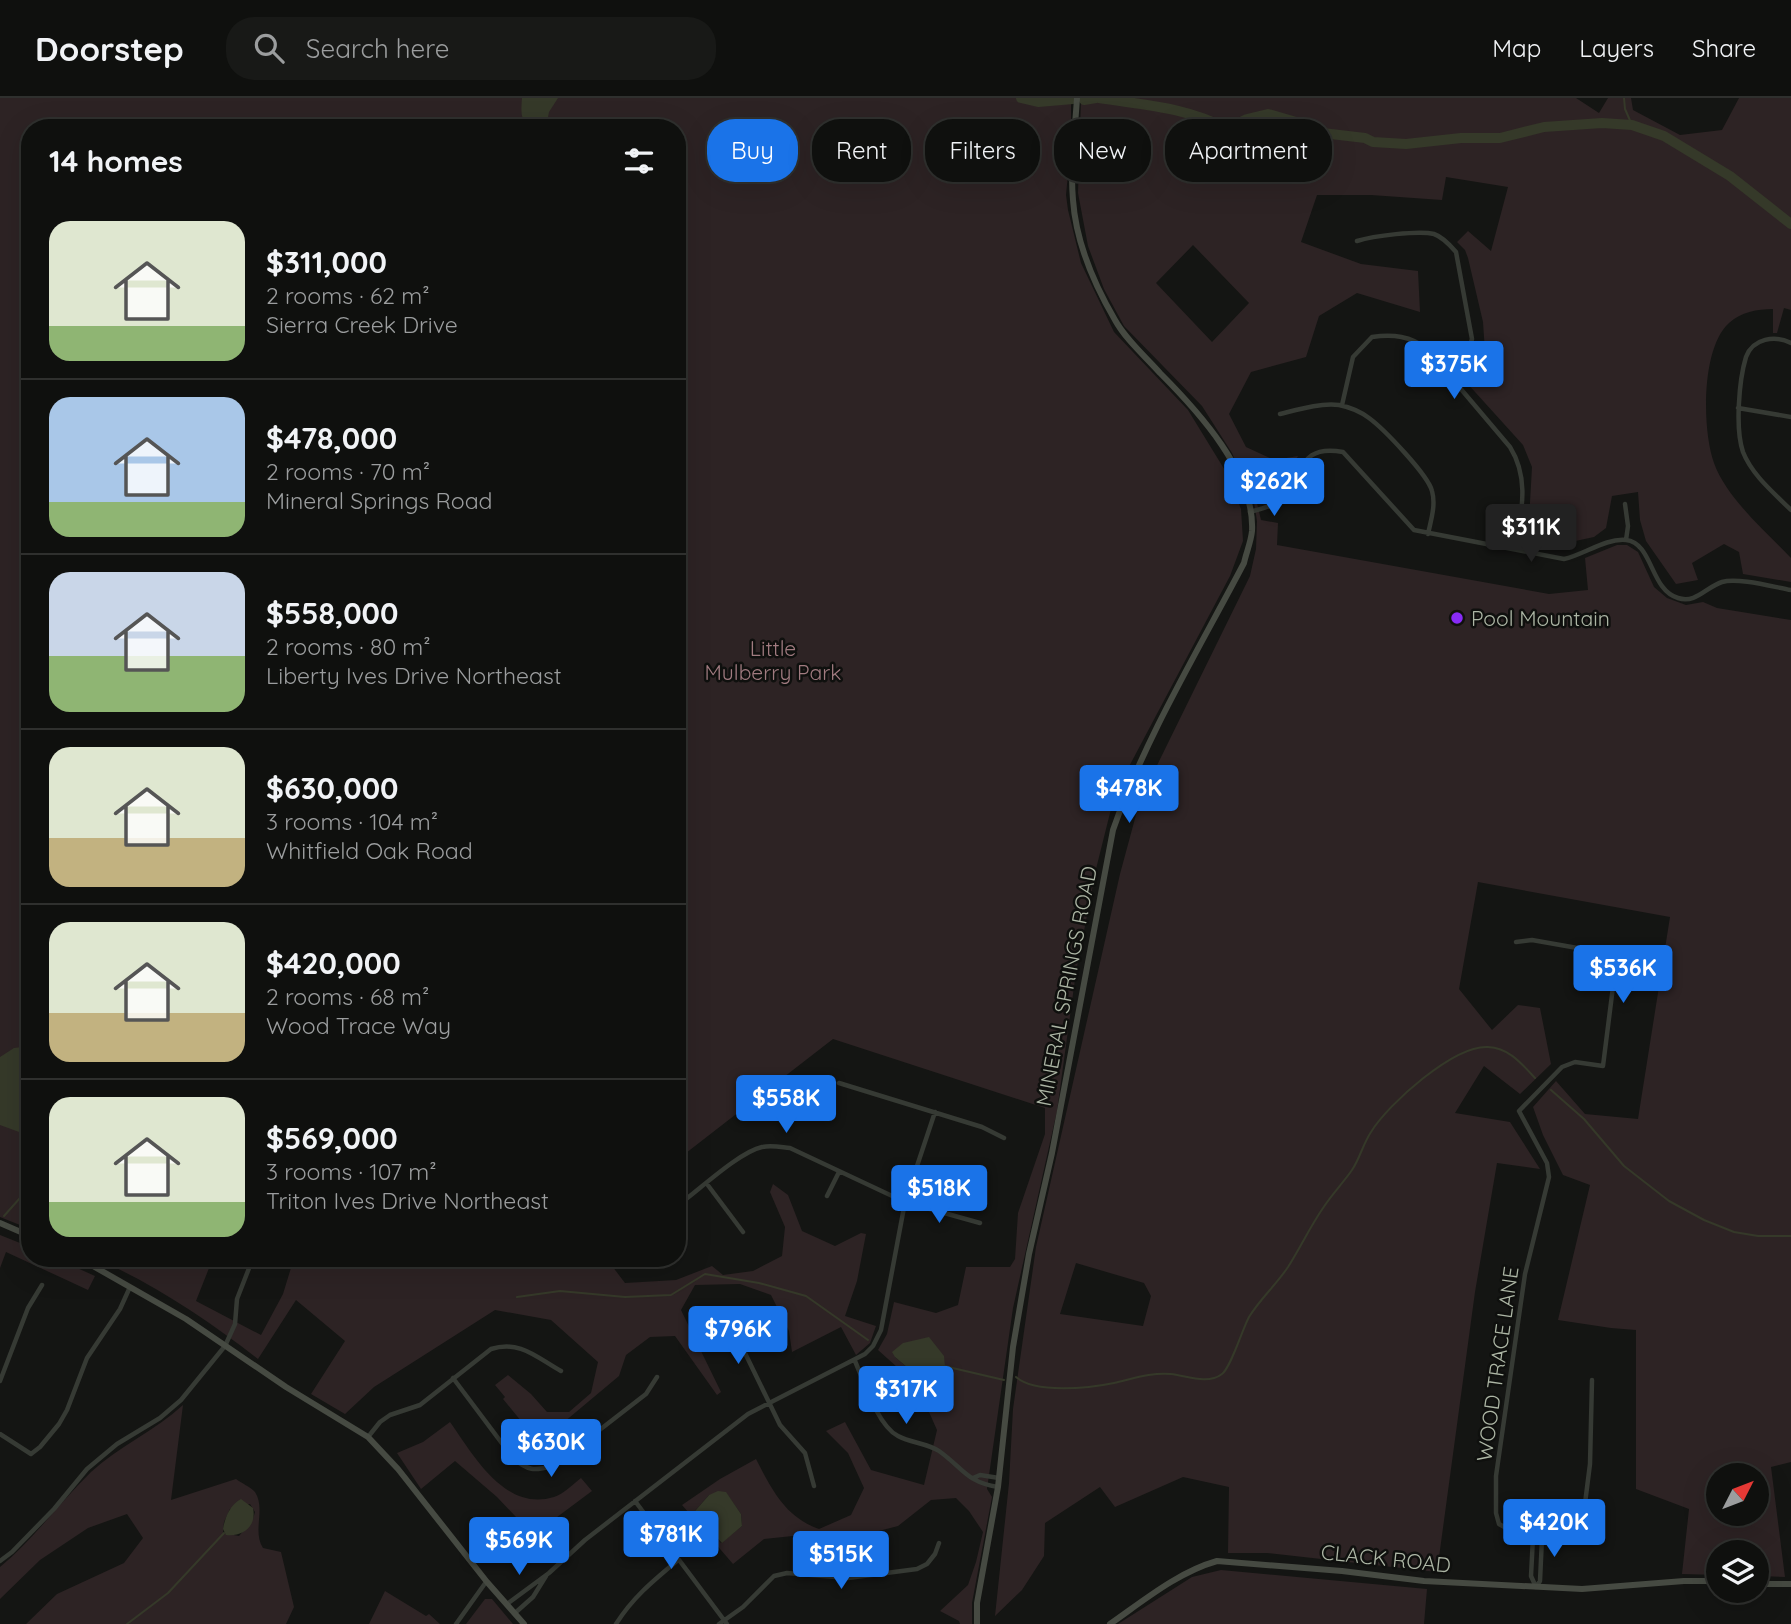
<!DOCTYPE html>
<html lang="en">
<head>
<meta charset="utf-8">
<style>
	body { margin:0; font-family:Quicksand,sans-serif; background:#181917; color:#f1f3f6; height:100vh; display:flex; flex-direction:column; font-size:26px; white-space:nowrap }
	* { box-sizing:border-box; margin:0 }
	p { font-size:23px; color:#9b9d9e }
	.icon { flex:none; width:38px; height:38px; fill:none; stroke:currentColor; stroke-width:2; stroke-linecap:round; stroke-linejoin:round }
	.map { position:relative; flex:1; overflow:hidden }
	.panel { position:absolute; left:21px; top:21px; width:665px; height:1148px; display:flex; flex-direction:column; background:#0f100e; border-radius:28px; box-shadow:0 7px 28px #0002,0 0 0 2px #2f302e }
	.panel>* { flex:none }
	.banner { position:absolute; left:707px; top:21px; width:665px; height:63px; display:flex; gap:14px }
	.needle { width:46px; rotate:48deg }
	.fabs { position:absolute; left:1706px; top:1365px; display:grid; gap:14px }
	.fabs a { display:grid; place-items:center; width:63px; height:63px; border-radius:50%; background:#0f100e; box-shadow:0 7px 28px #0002,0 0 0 2px #2f302e; font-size:35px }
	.price { position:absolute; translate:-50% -60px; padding:0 16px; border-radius:7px; background:#1a73e8; color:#fff; font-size:23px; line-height:46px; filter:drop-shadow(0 2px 4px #0008) }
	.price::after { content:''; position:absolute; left:50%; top:42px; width:21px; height:16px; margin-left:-10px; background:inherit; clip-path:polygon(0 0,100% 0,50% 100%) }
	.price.on { background:#222; color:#fff }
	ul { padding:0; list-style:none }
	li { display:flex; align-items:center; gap:21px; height:175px; padding:0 28px }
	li+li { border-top:2px solid #2f302e }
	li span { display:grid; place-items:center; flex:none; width:196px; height:140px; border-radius:21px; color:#555 }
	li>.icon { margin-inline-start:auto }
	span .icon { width:84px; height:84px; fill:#fffc; stroke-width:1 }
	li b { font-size:30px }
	h2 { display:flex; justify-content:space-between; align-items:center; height:84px; padding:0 28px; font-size:30px }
	.chip { padding:0 24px; border-radius:28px; background:#0f100e; box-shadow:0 7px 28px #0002,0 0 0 2px #2f302e; font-size:24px; line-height:63px }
	.chip.on { background:#1a73e8; color:#fff }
	header { display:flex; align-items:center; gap:42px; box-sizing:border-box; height:98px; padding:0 35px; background:#0f100e; border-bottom:2px solid #2f302e }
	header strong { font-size:33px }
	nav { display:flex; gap:38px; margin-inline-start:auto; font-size:24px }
	.search { width:490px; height:63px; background:#181917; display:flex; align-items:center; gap:18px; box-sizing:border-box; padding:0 24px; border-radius:28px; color:#9b9d9e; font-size:26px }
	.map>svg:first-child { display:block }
</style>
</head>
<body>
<header>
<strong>Doorstep</strong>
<div class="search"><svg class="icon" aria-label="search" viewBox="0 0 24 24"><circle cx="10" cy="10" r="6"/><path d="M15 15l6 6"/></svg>Search here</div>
<nav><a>Map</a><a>Layers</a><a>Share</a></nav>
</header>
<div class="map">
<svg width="1791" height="1526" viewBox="0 0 1791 1526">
	<rect width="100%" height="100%" fill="#141513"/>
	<path fill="#2d2324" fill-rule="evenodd" d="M 0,0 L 1071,0 L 1071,45 L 1066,97 L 1068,112 L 1081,165 L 1114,234 L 1188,312 L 1226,374 L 1241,411 L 1243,443 L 1230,478 L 1115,695 L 1096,771 L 1076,874 L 1057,1013 L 1013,1210 L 987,1391 L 992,1399 L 972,1505 L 972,1526 L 960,1526 L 959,1523 L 940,1513 L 968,1487 L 976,1464 L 983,1434 L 969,1413 L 956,1400 L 931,1402 L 898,1428 L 848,1441 L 802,1437 L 764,1441 L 733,1466 L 682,1407 L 720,1381 L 756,1361 C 772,1392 785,1419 819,1431 L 851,1417 L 864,1390 L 848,1355 L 826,1333 L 845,1324 L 871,1372 L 924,1387 L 937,1332 L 917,1287 L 878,1252 L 887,1236 L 894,1204 L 936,1215 L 958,1207 L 966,1169 L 1010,1169 L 1015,1161 L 1018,1115 L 1045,1036 L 1045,1010 L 833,941 L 677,1062 L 677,30 L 30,30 L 30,1131 L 0,1119 ZM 944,1258 L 936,1294 L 895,1259 ZM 726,1395 L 741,1416 L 742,1428 L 721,1445 L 695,1413 L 709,1397 Z
		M 1081,0 L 1576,0 L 1599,15 L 1608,0 L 1631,0 L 1633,12 L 1680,37 L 1722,32 L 1739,0 L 1791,0 L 1791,212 L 1784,210 L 1777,235 L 1773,235 L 1773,211 C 1757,211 1741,214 1729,225 C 1701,250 1702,332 1714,365 C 1726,399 1765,433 1791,460 L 1791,484 L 1743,476 L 1739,454 L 1724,446 L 1692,465 L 1698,482 L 1676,486 L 1646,443 L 1640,422 L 1638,394 L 1612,398 L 1606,430 L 1594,439 L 1552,448 L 1528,440 L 1532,369 L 1523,347 L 1466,284 L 1485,254 L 1483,224 L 1468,160 L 1465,152 L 1457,144 L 1468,133 L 1491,153 L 1508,89 L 1446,79 L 1442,102 L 1371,97 L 1317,97 L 1301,144 L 1361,166 L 1418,173 L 1420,214 L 1357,195 L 1319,218 L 1306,259 L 1251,274 L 1229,316 L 1246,349 L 1274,362 L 1298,358 C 1286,379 1281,396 1254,393 L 1261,422 L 1278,425 L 1277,447 L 1549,496 L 1588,492 L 1585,460 L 1617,447 L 1627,447 L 1638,454 L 1654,489 L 1667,500 L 1686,507 L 1703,504 L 1717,510 L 1791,522 L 1791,1364 L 1771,1369 L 1785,1479 L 1757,1478 L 1757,1454 L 1718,1454 L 1718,1477 L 1682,1476 L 1689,1411 L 1636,1391 L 1636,1232 L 1611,1230 L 1558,1222 L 1590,1087 L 1563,1077 L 1543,1037 L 1533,1009 L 1556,983 L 1585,1016 L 1638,1021 L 1670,819 L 1478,784 L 1459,891 L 1492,932 L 1518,907 L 1540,910 L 1551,966 L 1520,996 L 1484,968 L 1455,1015 L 1510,1024 L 1540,1071 L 1497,1065 L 1475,1194 L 1437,1474 L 1267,1455 L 1228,1455 L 1229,1389 L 1183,1379 L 1115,1409 L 1100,1389 L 1045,1425 L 1044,1458 L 1022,1492 L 995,1518 L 1009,1385 L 1013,1311 L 1036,1149 L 1120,776 L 1140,702 L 1250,478 L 1256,451 L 1257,423 L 1254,404 L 1232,355 L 1202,308 L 1124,228 L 1104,191 L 1088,148 L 1078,95 ZM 1265,20 C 1292,28 1301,32 1310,59 L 1294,79 L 1243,57 L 1250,33 ZM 1193,147 L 1249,205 L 1212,244 L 1156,185 ZM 1076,1165 L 1144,1185 L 1151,1198 L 1143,1228 L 1060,1216 ZM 1718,1377 L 1757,1377 L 1757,1416 L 1718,1416 Z
		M 773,1086 L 788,1097 L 802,1133 L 835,1148 L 861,1135 L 866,1136 L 857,1183 L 845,1218 L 876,1228 L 870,1245 L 856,1257 L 841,1229 L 792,1254 L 789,1233 L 771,1197 L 740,1186 L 695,1187 L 681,1212 L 721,1294 L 717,1297 L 675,1238 L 650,1239 L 626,1257 L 619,1278 L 539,1345 L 503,1301 L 505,1299 L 495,1287 L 508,1277 L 531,1296 L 547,1314 L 569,1314 L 591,1295 L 598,1264 L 551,1222 L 495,1212 L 374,1289 L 345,1316 L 311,1296 L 345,1243 L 296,1202 L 258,1261 C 208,1222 154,1186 95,1160 L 213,1160 L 196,1203 L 261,1237 L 283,1196 L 294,1160 L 606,1160 L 625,1185 L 676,1182 L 712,1168 L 723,1177 L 753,1173 L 782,1158 L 785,1129 L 770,1094 Z
		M 0,1137 L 30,1149 L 30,1160 L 55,1160 L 95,1178 L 88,1192 L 6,1154 L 0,1170 Z
		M 183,1307 L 171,1402 L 236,1381 C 241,1385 251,1389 255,1394 C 266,1411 252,1433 263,1450 L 281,1454 L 294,1509 L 286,1526 L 26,1526 L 57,1496 L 124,1465 L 143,1440 L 127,1416 L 88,1430 L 40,1462 L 0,1501 L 0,1469 C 34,1441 59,1405 91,1374 C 119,1348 155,1333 183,1307 ZM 250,1406 L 255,1414 L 253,1421 L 239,1438 L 223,1435 L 224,1424 L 230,1411 Z
		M 450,1324 C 474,1358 505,1414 554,1399 C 564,1396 574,1385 581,1380 L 592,1393 L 533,1437 L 497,1399 L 455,1363 L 421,1391 L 397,1355 L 423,1344 Z
		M 1221,1472 L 1427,1491 L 1424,1526 L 1118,1526 L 1192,1479 Z
		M 385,1493 L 426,1518 L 429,1516 L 440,1526 L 369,1526 Z
		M 485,1501 L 492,1501 L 513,1526 L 466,1526 Z"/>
	<path fill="#353929" d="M 522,0 L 558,0 L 549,14 L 546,30 C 522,30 520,22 522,0 Z
		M 30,948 L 30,1038 L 0,1027 L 0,959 L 14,950 Z
		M 929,1239 L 944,1258 L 946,1280 L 942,1293 L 936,1294 L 895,1259 L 892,1254 L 903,1245 Z
		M 718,1393 L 726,1394 L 741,1416 L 742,1428 L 722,1445 L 697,1420 L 695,1413 L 709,1397 Z
		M 241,1401 L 253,1410 C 257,1428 243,1439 226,1437 L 223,1431 C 225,1419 230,1407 241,1401 Z"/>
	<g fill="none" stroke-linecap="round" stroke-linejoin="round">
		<path stroke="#353929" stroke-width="2" d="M 1624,0 L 1625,11 L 1632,27
			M 1551,992 L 1584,1021 L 1624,1068 L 1669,1103 L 1704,1122 L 1734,1134 L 1758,1138 L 1791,1138
			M 4,1118 L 20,1100 L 30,1074
			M 517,1199 L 560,1193 L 625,1199 L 671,1197 L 705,1176 L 759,1185 L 806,1198 L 868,1242
			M 944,1268 L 1004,1282
			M 1016,1279 C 1035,1296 1090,1290 1114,1285 C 1132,1281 1152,1274 1171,1276 C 1187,1278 1208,1287 1222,1276 C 1231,1269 1242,1232 1249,1219 C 1260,1201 1276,1187 1288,1169 C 1300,1150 1310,1129 1323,1110 C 1332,1096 1343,1085 1352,1072 C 1360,1060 1363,1046 1371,1034 C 1388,1006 1454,947 1488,949 C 1509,950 1521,965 1535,980
			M 127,1526 L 168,1495 L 224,1435"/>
		<path stroke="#353929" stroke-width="10" d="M 1021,0 L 1038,4 L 1073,1
			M 1099,0 C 1143,7 1187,9 1227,31 L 1247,21 L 1268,16 L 1303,26 L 1314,34 L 1365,40 L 1373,44 L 1406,46 L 1461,40 L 1500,40 L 1544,29 L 1602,25 L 1632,27 L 1664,38 L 1730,78 L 1791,126
			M 1084,2 L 1096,0"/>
		<path stroke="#363a34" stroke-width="4.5" d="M 1357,143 C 1373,138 1419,132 1434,136 C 1443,139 1450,147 1456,154 L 1472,241 L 1466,261 L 1448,278
			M 1791,245 C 1775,237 1753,240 1746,259 C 1739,282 1735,331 1743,354 C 1752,377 1774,395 1791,412
			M 1342,307 L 1353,259 L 1372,239 C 1393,236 1411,238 1427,251 L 1510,349 C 1530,381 1521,415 1516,450
			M 1738,310 L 1791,319
			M 1280,316 C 1300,311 1319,305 1339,307 C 1349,309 1361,314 1369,320 C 1384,331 1428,377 1432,393 C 1436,407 1431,422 1428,436
			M 1247,402 L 1282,398
			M 1625,406 L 1628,428 L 1626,442
			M 1250,414 C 1259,411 1269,410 1276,404 C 1305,382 1295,345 1343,354 L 1414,432 L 1564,461 C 1584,457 1605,440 1626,442 C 1653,445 1650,492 1678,500 C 1696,506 1706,489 1722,484 C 1737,479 1774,489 1791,492
			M 1516,844 L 1532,842 L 1617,857 L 1603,968 L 1575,964 L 1562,969 L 1519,1013 L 1547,1065 L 1549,1079 L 1525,1176 L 1496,1378 L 1496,1415 L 1499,1426 C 1522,1441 1557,1432 1582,1429 L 1590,1366 L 1592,1282
			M 839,985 L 982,1029 L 1004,1040
			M 707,1086 L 743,1134
			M 827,1098 L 839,1074
			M 677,1108 C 698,1093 739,1054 762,1049 C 772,1047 780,1049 790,1050 L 905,1104 L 980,1125
			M 728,1220 L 780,1327 L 805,1355 L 814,1388
			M 855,1263 C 864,1284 878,1328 898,1338 C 911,1345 927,1345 939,1353 C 963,1370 966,1384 998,1389
			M 453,1280 L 513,1360 C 528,1373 534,1373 553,1368 L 646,1296 L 657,1279
			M 0,1283 L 28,1210 L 42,1187
			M 0,1336 L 31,1356 L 40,1349 L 59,1326 L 67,1312 L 87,1260 L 120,1211 L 130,1189
			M 368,1339 L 380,1324 L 390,1317 L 420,1307 L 491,1251 C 520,1242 536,1259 561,1273
			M 973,1380 L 980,1377 L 999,1380
			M 635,1403 L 727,1526
			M 0,1463 L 12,1454 L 54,1411 L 87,1371 L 117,1346 L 160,1320 L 181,1302 L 225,1248 L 235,1226 L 237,1201 L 253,1160
			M 1536,1489 L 1531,1478 L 1533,1439 L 1538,1435
			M 1536,1489 L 1540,1483 L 1542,1440 L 1539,1435
			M 507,1506 L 549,1475 L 585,1442 L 748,1316 L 865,1256 L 873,1248 L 881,1232 L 905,1104 L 935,1014
			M 515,1515 L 533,1499 L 546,1478
			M 456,1526 L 486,1484
			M 616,1526 C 633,1499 654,1482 678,1462
			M 719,1526 L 743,1509 L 774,1478 L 787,1475 L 848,1480 L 917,1471 L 927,1466 L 935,1456 L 939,1445"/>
		<path stroke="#464a42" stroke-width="6" d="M 0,1125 L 30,1138
			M 79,1160 L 186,1221 L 286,1289 L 368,1339 L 398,1371 L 487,1484 L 524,1526
			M 1757,1486 L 1791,1486
			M 977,1526 L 977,1505 L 998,1389 L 1013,1249 L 1029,1156 L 1052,1055 L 1113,732 C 1145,640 1199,551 1244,465 C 1246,455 1251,444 1252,433 C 1255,375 1198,313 1160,275 C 1145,258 1126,242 1115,222 C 1094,186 1076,144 1073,102 C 1070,68 1075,33 1077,0
			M 1110,1526 C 1143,1503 1178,1474 1217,1463 L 1342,1473 L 1424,1483 L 1582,1491 L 1684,1483 L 1718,1483"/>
	</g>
	<circle fill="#882bf6" stroke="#0f100e" stroke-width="2.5" cx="1457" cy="520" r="7"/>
	<g text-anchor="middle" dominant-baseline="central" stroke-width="5" stroke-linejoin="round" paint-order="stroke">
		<g font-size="21" fill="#adb6a5" stroke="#0f100e" text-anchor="start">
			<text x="1471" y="520">Pool Mountain</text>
		</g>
		<g font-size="21" fill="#a17b80" stroke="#0f100e">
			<text x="773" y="550">Little<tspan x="773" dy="24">Mulberry Park</tspan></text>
		</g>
		<g font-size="21" fill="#adb6a5" stroke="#0f100e">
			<text transform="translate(1066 888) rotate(-79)">MINERAL SPRINGS ROAD</text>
			<text transform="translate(1497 1266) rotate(-82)">WOOD TRACE LANE</text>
			<text transform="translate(1386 1460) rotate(6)">CLACK ROAD</text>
		</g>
	</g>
</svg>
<div class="fabs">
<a><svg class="needle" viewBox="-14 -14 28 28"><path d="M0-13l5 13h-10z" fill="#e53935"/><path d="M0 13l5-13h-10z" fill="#9b9d9e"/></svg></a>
<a><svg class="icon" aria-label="layers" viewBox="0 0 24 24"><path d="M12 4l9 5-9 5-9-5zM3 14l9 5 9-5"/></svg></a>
</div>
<b class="price" style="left:1454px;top:303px">$375K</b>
<b class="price" style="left:1274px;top:420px">$262K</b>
<b class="price on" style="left:1531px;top:466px">$311K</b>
<b class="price" style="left:1129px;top:727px">$478K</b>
<b class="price" style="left:1623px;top:907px">$536K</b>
<b class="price" style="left:786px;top:1037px">$558K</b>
<b class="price" style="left:939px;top:1127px">$518K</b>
<b class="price" style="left:738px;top:1268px">$796K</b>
<b class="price" style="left:906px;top:1328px">$317K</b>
<b class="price" style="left:551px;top:1381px">$630K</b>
<b class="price" style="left:1554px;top:1461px">$420K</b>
<b class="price" style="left:671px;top:1473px">$781K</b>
<b class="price" style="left:519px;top:1479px">$569K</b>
<b class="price" style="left:841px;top:1493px">$515K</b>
<div class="banner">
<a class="chip on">Buy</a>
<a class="chip">Rent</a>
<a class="chip">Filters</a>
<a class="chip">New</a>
<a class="chip">Apartment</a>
</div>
<section class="panel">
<h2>14 homes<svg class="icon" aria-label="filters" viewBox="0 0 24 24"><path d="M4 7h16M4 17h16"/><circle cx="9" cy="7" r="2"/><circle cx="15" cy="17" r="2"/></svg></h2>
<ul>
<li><span style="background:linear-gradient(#dfe7d0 75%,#8fb573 0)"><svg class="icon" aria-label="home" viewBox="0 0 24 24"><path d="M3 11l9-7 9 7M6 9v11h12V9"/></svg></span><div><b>$311,000</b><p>2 rooms · 62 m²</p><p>Sierra Creek Drive</p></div></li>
<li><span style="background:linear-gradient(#a9c7e8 75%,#8fb573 0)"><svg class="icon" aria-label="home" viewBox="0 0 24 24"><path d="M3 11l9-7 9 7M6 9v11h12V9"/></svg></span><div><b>$478,000</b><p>2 rooms · 70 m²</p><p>Mineral Springs Road</p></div></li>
<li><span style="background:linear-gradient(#c9d6e8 60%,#8fb573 0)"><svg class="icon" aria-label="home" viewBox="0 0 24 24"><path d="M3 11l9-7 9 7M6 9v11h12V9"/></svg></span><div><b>$558,000</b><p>2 rooms · 80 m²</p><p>Liberty Ives Drive Northeast</p></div></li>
<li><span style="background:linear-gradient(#dfe7d0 65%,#c2b280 0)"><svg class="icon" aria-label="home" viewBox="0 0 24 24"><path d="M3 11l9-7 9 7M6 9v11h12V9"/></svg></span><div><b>$630,000</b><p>3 rooms · 104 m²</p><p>Whitfield Oak Road</p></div></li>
<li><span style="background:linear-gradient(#dfe7d0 65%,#c2b280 0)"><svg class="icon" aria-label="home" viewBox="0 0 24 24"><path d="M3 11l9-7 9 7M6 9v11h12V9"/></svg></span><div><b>$420,000</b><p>2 rooms · 68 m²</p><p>Wood Trace Way</p></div></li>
<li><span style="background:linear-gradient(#dfe7d0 75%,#8fb573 0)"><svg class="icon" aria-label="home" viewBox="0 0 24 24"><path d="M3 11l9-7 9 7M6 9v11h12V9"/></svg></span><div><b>$569,000</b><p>3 rooms · 107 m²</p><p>Triton Ives Drive Northeast</p></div></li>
</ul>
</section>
</div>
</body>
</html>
